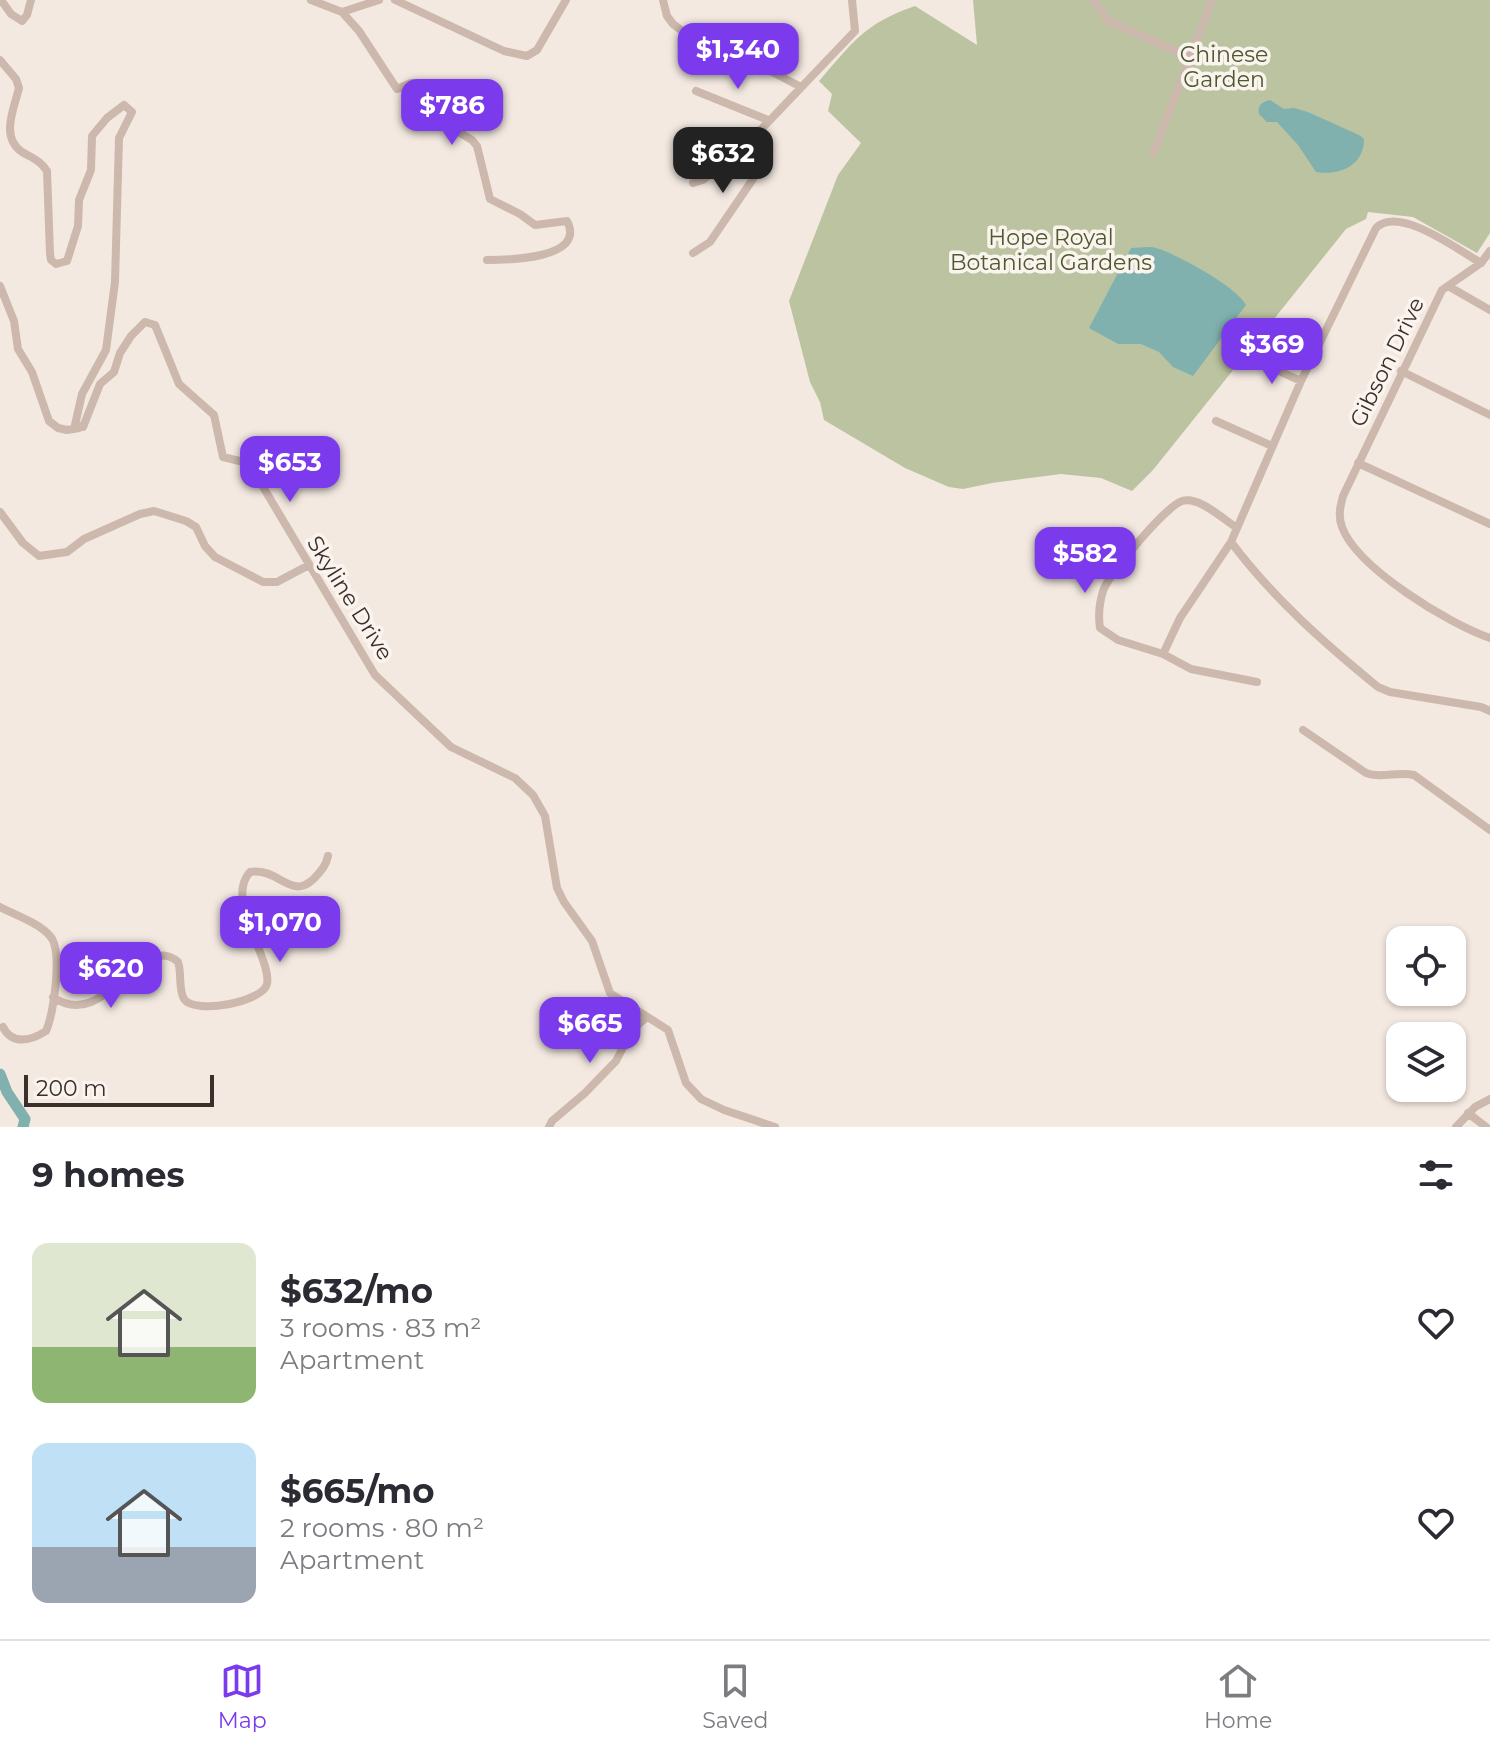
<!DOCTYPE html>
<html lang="en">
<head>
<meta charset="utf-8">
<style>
	body { margin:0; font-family:Montserrat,sans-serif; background:#f2f2f3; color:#2b2b33; height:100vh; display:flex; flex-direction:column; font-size:30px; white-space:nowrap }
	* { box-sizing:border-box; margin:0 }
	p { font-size:26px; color:#7c7c81 }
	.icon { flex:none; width:44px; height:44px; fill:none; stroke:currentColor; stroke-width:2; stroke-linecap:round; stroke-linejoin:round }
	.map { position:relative; height:1127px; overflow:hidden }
	.details { display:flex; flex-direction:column; background:#fff; flex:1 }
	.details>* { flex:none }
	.tools { position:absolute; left:1386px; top:926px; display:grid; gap:16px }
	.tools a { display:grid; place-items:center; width:80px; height:80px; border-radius:16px; background:#fff; box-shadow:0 2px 6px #0004; font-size:40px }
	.scale { position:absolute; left:24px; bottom:20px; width:190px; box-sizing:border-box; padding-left:8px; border:4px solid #3a2f2b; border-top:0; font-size:22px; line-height:28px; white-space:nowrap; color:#3a2f2b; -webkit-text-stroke:6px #fbf4ee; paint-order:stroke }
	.price { position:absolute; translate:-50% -68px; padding:0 18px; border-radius:16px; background:#7c3aed; color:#fff; font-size:26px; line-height:52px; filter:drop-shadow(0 2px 4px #0008) }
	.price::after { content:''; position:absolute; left:50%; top:48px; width:24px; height:18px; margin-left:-12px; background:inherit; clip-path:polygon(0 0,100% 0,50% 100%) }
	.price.selected { background:#222; color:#fff }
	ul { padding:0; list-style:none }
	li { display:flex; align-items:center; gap:24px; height:200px; padding:0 32px }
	li span { display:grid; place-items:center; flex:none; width:224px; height:160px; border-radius:16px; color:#555 }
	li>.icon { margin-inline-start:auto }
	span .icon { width:96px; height:96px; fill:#fffc; stroke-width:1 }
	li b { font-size:34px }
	h2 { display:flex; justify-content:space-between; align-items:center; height:96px; padding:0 32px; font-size:34px }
	.dock { display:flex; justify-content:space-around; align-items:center; height:112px; border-top:2px solid #e1e1e2; background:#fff; font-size:22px; color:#7c7c81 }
	.dock a { display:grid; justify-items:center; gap:4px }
	.dock .selected { color:#7c3aed }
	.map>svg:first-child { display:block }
</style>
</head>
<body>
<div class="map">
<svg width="1490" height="1127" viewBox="0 0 1490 1127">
	<rect width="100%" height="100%" fill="#f3e9e1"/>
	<path fill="#bbc3a0" d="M 973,0 L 1490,0 L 1490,233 L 1477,253 L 1413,217 L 1368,212 L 1366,219 L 1346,229 L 1153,470 L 1132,491 L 1101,478 L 1061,474 L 992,483 L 963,489 L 949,487 L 905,468 L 824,420 L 820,402 L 810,382 L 789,301 L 838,175 L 861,143 L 828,111 L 832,94 L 819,81 C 853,42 865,23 915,6 L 977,45 Z"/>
	<path fill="#80b1ae" d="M 1270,100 L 1284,109 L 1294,108 L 1308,112 L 1359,135 L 1364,139 C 1364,166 1339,176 1316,172 L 1298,145 L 1277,122 L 1267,122 L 1259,114 C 1257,105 1262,102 1270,100 Z
		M 1131,248 C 1139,248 1149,246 1156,248 C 1177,254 1237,287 1246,305 L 1193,376 L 1173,367 L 1159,352 L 1141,344 L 1118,344 L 1089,328 Z"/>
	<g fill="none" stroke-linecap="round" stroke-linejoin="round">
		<path stroke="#80b1ae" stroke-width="11" d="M 0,1074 L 7,1092 L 25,1119 L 23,1127"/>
		<path stroke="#ccb8ac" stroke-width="8" d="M 1,0 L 11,14 L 22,21 L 27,15 L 31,0
			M 311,0 L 342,12 L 379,0
			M 395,0 L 504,51 L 527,56 L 537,50 L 566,0
			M 663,0 L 667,16 L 673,24 L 706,49 L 718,55 L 759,65 L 801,87
			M 1093,0 L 1108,21 L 1189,57
			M 342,12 L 359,31 L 397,89 L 411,83 L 420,85 L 447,125 L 472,140 L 477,146 L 490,199 L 520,214 L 535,225 L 567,221 C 587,259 507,260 487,260
			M 0,60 L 16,79 L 19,88 C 14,109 0,137 22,152 C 32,158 40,160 47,171 L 50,254 L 51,260 L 56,264 L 67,261 L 78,226 L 79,200 L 91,170 L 92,136 L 107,118 L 124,105 L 132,112 L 119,138 L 115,282 L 106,350 L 82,394 L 75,425 L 83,427 L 100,384 L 114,372 L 120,353 L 131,336 L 145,322 L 155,325 L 179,384 L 214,415 L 223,457 L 248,463 L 253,470 L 375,675 L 451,747 L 515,778 L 533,795 L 545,816 L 557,888 L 564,902 L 592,941 L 610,993 L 668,1030 L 686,1083 L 701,1099 L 724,1110 L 775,1127
			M 696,91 L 768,120
			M 1153,154 L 1212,0
			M 693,183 L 703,180 L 750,141 L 855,31 L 852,0
			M 1490,251 L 1481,263 L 1442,290 L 1343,496 C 1340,507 1338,516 1342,527 C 1357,568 1449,624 1490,638
			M 693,253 L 710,242 L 753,179 L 750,141
			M 0,286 L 14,321 L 18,349 L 32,372 L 49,421 L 58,428 L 67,430 L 79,428
			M 1448,286 L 1490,310
			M 1257,361 L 1301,381
			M 1401,371 L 1490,415
			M 1216,421 L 1272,446
			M 1358,463 L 1490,524
			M 0,512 L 23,543 L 39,556 L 67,552 L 84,539 L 140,514 L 154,511 L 186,521 L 196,527 L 205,546 L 215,557 L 263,582 L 277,582 L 309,565
			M 1237,528 C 1223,519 1199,496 1182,501 C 1166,506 1108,575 1103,591 C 1099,604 1098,615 1100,628 L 1118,640 L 1163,654 L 1191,669 L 1257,682
			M 1231,542 C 1273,598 1324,643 1378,687 L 1390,692 L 1481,707 L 1490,711
			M 1163,654 L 1180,618 L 1231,542 L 1301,381 L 1376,228 C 1399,205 1458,250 1481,263
			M 1303,730 L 1366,773 C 1381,779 1398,771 1414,775 L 1490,830
			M 0,907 C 15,915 39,923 50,936 C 63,950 54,1014 46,1031 C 31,1041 12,1045 3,1027
			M 53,997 C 106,1034 141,929 178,962 C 182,973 178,989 184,999 C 195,1015 263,1002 267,984 C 272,958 224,900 250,872 C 281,867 293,906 319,873 C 324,867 326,864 328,856
			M 1468,1113 L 1486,1127
			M 549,1127 L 552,1121 L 585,1093 L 616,1061 L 632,1030 L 647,1017
			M 1456,1127 L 1475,1107 L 1490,1099"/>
	</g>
	<g text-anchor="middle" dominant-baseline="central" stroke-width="7" stroke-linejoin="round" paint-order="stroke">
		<g font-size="22" fill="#4d592f" stroke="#fbf4ee">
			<text x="1224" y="54">Chinese<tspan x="1224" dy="25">Garden</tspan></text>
			<text x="1051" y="237">Hope Royal<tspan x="1051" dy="25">Botanical Gardens</tspan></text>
		</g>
		<g font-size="22" fill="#3a2f2b" stroke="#fbf4ee">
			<text transform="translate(1387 362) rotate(-64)">Gibson Drive</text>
			<text transform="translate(350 598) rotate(58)">Skyline Drive</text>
		</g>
	</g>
</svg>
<div class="tools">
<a><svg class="icon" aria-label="locate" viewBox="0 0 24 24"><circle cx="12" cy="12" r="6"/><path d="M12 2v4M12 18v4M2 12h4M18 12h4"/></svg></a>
<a><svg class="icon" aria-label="layers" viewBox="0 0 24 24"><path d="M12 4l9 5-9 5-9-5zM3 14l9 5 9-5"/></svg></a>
</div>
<div class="scale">200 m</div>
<b class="price" style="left:738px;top:91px">$1,340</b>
<b class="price" style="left:452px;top:147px">$786</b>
<b class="price selected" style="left:723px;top:195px">$632</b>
<b class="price" style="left:1272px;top:386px">$369</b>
<b class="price" style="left:290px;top:504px">$653</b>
<b class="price" style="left:1085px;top:595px">$582</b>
<b class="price" style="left:280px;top:964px">$1,070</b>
<b class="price" style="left:111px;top:1010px">$620</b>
<b class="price" style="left:590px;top:1065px">$665</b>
</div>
<section class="details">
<h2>9 homes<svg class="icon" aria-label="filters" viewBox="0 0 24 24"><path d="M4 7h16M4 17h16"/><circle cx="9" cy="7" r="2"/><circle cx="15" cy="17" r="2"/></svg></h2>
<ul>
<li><span style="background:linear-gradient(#dfe7d0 65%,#8fb573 0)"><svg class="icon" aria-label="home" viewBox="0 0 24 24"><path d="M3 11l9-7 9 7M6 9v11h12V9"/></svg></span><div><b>$632/mo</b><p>3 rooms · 83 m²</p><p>Apartment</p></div><svg class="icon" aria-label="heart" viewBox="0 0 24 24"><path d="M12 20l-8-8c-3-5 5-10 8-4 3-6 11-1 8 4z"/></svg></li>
<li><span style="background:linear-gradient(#bfe0f5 65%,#9aa5b1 0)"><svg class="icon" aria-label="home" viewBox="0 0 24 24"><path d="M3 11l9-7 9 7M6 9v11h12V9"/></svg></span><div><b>$665/mo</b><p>2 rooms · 80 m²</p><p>Apartment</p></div><svg class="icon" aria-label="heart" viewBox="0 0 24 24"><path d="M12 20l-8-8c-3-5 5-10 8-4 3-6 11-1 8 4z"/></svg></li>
</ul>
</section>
<nav class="dock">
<a class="selected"><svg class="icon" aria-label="map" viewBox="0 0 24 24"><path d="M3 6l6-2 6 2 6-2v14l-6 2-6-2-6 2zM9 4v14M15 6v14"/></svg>Map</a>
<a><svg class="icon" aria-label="saved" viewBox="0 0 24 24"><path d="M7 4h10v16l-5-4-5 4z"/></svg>Saved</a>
<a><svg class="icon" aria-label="home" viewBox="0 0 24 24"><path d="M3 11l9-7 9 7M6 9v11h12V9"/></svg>Home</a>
</nav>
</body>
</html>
